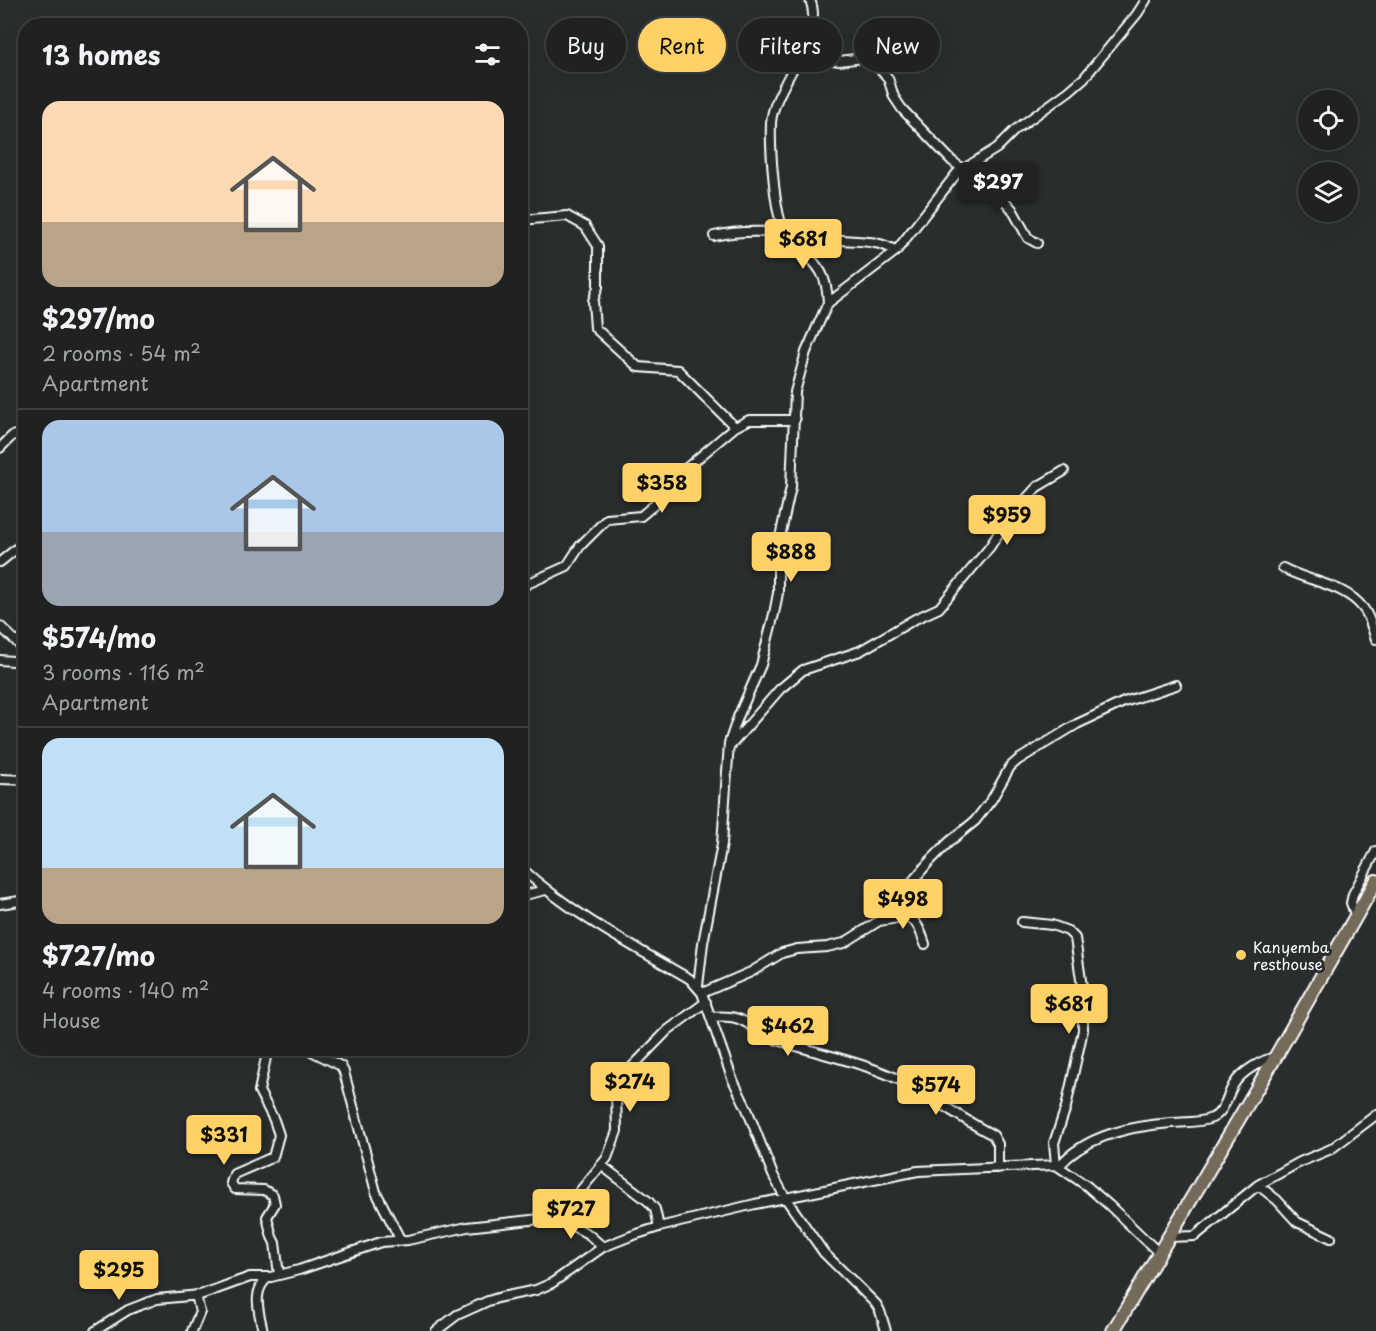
<!DOCTYPE html>
<html lang="en">
<head>
<meta charset="utf-8">
<style>
	body { margin:0; font-family:"Playpen Sans",sans-serif; background:#2d2f2f; color:#f1f3f6; height:100vh; display:flex; flex-direction:column; font-size:22px; white-space:nowrap }
	* { box-sizing:border-box; margin:0 }
	p { font-size:20px; color:#a2a4a5 }
	.icon { flex:none; width:33px; height:33px; fill:none; stroke:currentColor; stroke-width:2; stroke-linecap:round; stroke-linejoin:round }
	.map { position:relative; flex:1; overflow:hidden }
	.sheet { position:absolute; left:18px; top:18px; width:510px; height:1038px; display:flex; flex-direction:column; background:#202222; border-radius:24px; box-shadow:0 6px 24px #0002,0 0 0 2px #3d3f40 }
	.sheet>* { flex:none }
	.guide { position:absolute; left:546px; top:18px; width:570px; height:54px; display:flex; gap:12px }
	.controls { position:absolute; left:1298px; top:90px; display:grid; gap:12px }
	.controls a { display:grid; place-items:center; width:60px; height:60px; border-radius:50%; background:#202222; box-shadow:0 6px 24px #0002,0 0 0 2px #3d3f40; font-size:30px }
	.price { position:absolute; translate:-50% -51px; padding:0 14px; border-radius:6px; background:#ffd166; color:#111; font-size:20px; line-height:39px; filter:drop-shadow(0 2px 3px #0008) }
	.price::after { content:''; position:absolute; left:50%; top:36px; width:18px; height:14px; margin-left:-9px; background:inherit; clip-path:polygon(0 0,100% 0,50% 100%) }
	.price.selected { background:#222; color:#fff }
	ul { padding:0; list-style:none }
	li { display:grid; align-content:center; gap:12px; height:318px; padding:0 24px }
	li+li { border-top:2px solid #3d3f40 }
	li span { display:grid; place-items:center; height:186px; border-radius:18px; color:#555 }
	li>.icon { margin-inline-start:auto }
	span .icon { width:108px; height:108px; fill:#fffc; stroke-width:1 }
	li b { font-size:26px }
	h2 { display:flex; justify-content:space-between; align-items:center; height:72px; padding:0 24px; font-size:26px }
	.chip { padding:0 21px; border-radius:27px; background:#202222; box-shadow:0 6px 24px #0002,0 0 0 2px #3d3f40; font-size:21px; line-height:54px }
	.chip.selected { background:#ffd166; color:#111 }
	.map>svg:first-child { display:block }
</style>
</head>
<body>
<div class="map">
<svg width="1376" height="1331" viewBox="0 0 1376 1331">
	<rect width="100%" height="100%" fill="#2a2d2e"/>
	<filter id="ink" filterUnits="userSpaceOnUse"><feTurbulence type="fractalNoise" baseFrequency=".0167" numOctaves="2"/><feDisplacementMap in="SourceGraphic" scale="12" xChannelSelector="R" yChannelSelector="G"/><feConvolveMatrix kernelMatrix="1 2 1 2 8 2 1 2 1" color-interpolation-filters="sRGB"/></filter>
	<g filter="url(#ink)">
		<g fill="none" stroke-linecap="round" stroke-linejoin="round">
			<g stroke="#fff" stroke-width="12">
				<path id="minor" d="M 810,0 C 826,35 773,86 771,123 C 770,146 774,209 783,228 C 786,235 793,240 798,245 C 818,266 827,273 828,303
					M 803,51 L 827,59 L 839,61 L 863,58 L 874,63 L 888,78 L 894,97 L 902,109 L 952,161 L 963,169
					M 975,163 L 991,186 L 1012,209 L 1028,238 L 1037,243
					M 520,220 L 567,216 L 585,226 L 598,246 L 598,287 L 593,301 L 595,328 L 638,367 L 678,370 L 735,427
					M 714,236 C 753,227 789,234 829,239 C 852,242 875,238 896,251
					M 0,448 L 12,436 L 26,432
					M 0,562 L 26,541
					M 1283,568 C 1308,582 1345,584 1363,608 C 1370,616 1372,629 1376,639
					M 520,589 L 527,584 L 567,566 L 580,546 L 607,519 L 641,516 L 654,505 L 671,481 L 735,427 L 749,420 L 795,420
					M 0,626 L 26,651
					M 0,660 L 26,662
					M 731,745 L 780,689 L 803,670 L 860,651 L 915,619 L 939,608 L 989,548 L 1008,519 L 1037,487 L 1064,471
					M 0,779 L 26,780
					M 520,867 C 571,914 631,945 690,979 L 702,993 L 732,1078 L 747,1109 L 773,1175 L 786,1199 L 824,1253 L 876,1304 L 880,1311 L 886,1331
					M 520,896 L 546,890
					M 0,904 L 26,900
					M 1356,917 L 1351,903 L 1353,894 L 1376,851
					M 879,921 C 909,917 914,910 925,944
					M 1022,922 L 1052,925 L 1068,931 L 1075,938 L 1083,994 L 1083,1030 L 1066,1107 L 1054,1143 L 1056,1165
					M 698,986 L 703,943 L 722,844 L 729,743 L 738,717 L 761,665 L 774,614 L 778,593 L 778,546 L 791,487 L 795,392 L 806,352 L 817,327 L 828,303 L 896,251 L 957,173 L 997,148 L 1015,130 L 1069,91 L 1084,78 L 1137,14 L 1146,0
					M 702,993 L 751,972 L 782,953 L 797,949 L 827,947 L 844,943 L 879,921 L 928,863 L 949,842 L 975,821 L 992,799 L 1010,767 L 1018,760 L 1077,724 L 1124,702 L 1176,685
					M 712,1017 C 748,1014 747,1028 775,1039 C 817,1054 861,1061 902,1081 C 933,1097 961,1119 993,1135 L 998,1144 L 998,1168
					M 268,1048 L 259,1091 L 274,1120 L 279,1135 L 273,1157 L 234,1174 L 231,1183 L 235,1189 L 264,1190 L 273,1195 L 275,1204 L 267,1217 L 272,1237 L 275,1243 L 279,1275
					M 305,1048 L 341,1066 L 344,1072 L 376,1192 L 400,1239
					M 601,1165 L 648,1201 L 655,1209 L 659,1227
					M 1059,1166 C 1086,1135 1131,1126 1171,1123 C 1184,1122 1200,1123 1212,1118 C 1225,1112 1227,1095 1234,1084 C 1241,1072 1262,1060 1275,1057
					M 1258,1185 L 1277,1200 L 1297,1222 L 1331,1238
					M 552,1215 L 588,1234 L 603,1247
					M 1169,1237 L 1195,1236 L 1258,1185 L 1300,1162 L 1331,1149 L 1376,1115
					M 95,1331 L 128,1310 L 157,1299 L 200,1295 L 250,1277 L 271,1277 L 299,1270 L 381,1242 L 408,1240 L 467,1227 L 540,1219 L 552,1215 L 576,1196 L 607,1158 L 617,1131 L 616,1092 L 629,1070 L 668,1030 L 706,1002
					M 192,1331 L 200,1312 L 196,1295
					M 263,1331 C 259,1312 251,1290 269,1277
					M 436,1331 L 457,1315 L 488,1301 L 501,1297 L 536,1290 L 552,1283 L 603,1247 L 631,1236 L 659,1227 L 755,1204 L 918,1171 L 1056,1165 L 1087,1186 L 1110,1206 L 1159,1253"/>
			</g>
			<g stroke="#fff" stroke-width="16">
				<path id="trunk" d="M 1113,1331 L 1276,1056 L 1376,881"/>
			</g>
			<use href="#minor" stroke="#2a2d2e" stroke-width="8"/>
			<use href="#trunk" stroke="#736b5a" stroke-width="12"/>
		</g>
	</g>
	<circle fill="#ffd166" stroke="#2a2d2e" stroke-width="2" cx="1241" cy="955" r="6"/>
	<g text-anchor="middle" dominant-baseline="central" stroke-width="6" stroke-linejoin="round" paint-order="stroke">
		<g font-size="15" fill="#fff" stroke="#2a2d2e" text-anchor="start">
			<text x="1253" y="946">Kanyemba<tspan x="1253" dy="17">resthouse</tspan></text>
		</g>
	</g>
</svg>
<div class="controls">
<a><svg class="icon" aria-label="locate" viewBox="0 0 24 24"><circle cx="12" cy="12" r="6"/><path d="M12 2v4M12 18v4M2 12h4M18 12h4"/></svg></a>
<a><svg class="icon" aria-label="layers" viewBox="0 0 24 24"><path d="M12 4l9 5-9 5-9-5zM3 14l9 5 9-5"/></svg></a>
</div>
<b class="price selected" style="left:998px;top:213px">$297</b>
<b class="price" style="left:803px;top:270px">$681</b>
<b class="price" style="left:662px;top:514px">$358</b>
<b class="price" style="left:1007px;top:546px">$959</b>
<b class="price" style="left:791px;top:583px">$888</b>
<b class="price" style="left:903px;top:930px">$498</b>
<b class="price" style="left:1069px;top:1035px">$681</b>
<b class="price" style="left:788px;top:1057px">$462</b>
<b class="price" style="left:630px;top:1113px">$274</b>
<b class="price" style="left:936px;top:1116px">$574</b>
<b class="price" style="left:224px;top:1166px">$331</b>
<b class="price" style="left:571px;top:1240px">$727</b>
<b class="price" style="left:119px;top:1301px">$295</b>
<div class="guide">
<a class="chip">Buy</a>
<a class="chip selected">Rent</a>
<a class="chip">Filters</a>
<a class="chip">New</a>
</div>
<section class="sheet">
<h2>13 homes<svg class="icon" aria-label="filters" viewBox="0 0 24 24"><path d="M4 7h16M4 17h16"/><circle cx="9" cy="7" r="2"/><circle cx="15" cy="17" r="2"/></svg></h2>
<ul>
<li><span style="background:linear-gradient(#ffd9b3 65%,#b9a48a 0)"><svg class="icon" aria-label="home" viewBox="0 0 24 24"><path d="M3 11l9-7 9 7M6 9v11h12V9"/></svg></span><div><b>$297/mo</b><p>2 rooms · 54 m²</p><p>Apartment</p></div></li>
<li><span style="background:linear-gradient(#a9c7e8 60%,#9aa5b1 0)"><svg class="icon" aria-label="home" viewBox="0 0 24 24"><path d="M3 11l9-7 9 7M6 9v11h12V9"/></svg></span><div><b>$574/mo</b><p>3 rooms · 116 m²</p><p>Apartment</p></div></li>
<li><span style="background:linear-gradient(#bfe0f5 70%,#b9a48a 0)"><svg class="icon" aria-label="home" viewBox="0 0 24 24"><path d="M3 11l9-7 9 7M6 9v11h12V9"/></svg></span><div><b>$727/mo</b><p>4 rooms · 140 m²</p><p>House</p></div></li>
</ul>
</section>
</div>
</body>
</html>
